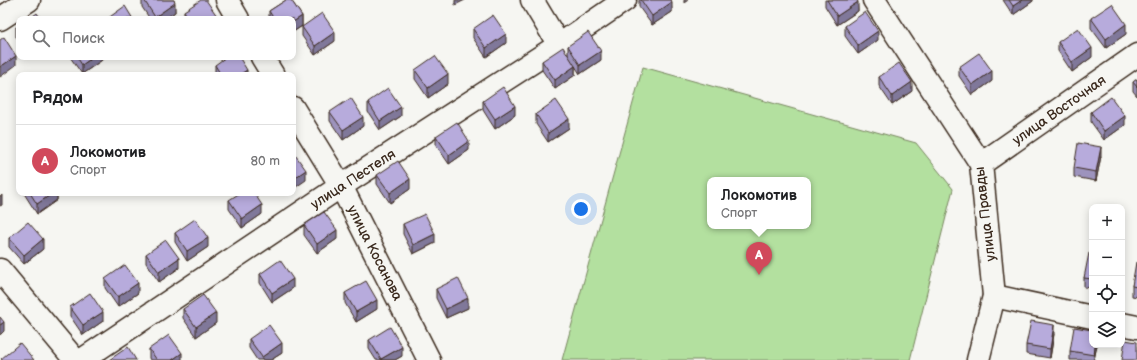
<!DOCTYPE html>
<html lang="ru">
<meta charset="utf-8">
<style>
:root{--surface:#fff;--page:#f2f2f2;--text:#202124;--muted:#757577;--line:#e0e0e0;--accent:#d1495b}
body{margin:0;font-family:"Balsamiq Sans",sans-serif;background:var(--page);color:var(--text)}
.controls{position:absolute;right:12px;bottom:12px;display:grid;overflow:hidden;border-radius:8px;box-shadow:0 2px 10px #0003}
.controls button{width:36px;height:36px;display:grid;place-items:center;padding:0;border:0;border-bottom:1px solid var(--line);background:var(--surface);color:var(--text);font:20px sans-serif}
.you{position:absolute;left:581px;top:209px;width:14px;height:14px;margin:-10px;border:3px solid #fff;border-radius:50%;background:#1a73e8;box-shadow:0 0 0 6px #1a73e833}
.badge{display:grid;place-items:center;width:26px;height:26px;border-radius:50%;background:var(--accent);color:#fff;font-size:13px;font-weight:700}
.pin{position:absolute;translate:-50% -33px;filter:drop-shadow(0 1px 2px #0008)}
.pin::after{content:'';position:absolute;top:21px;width:14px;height:12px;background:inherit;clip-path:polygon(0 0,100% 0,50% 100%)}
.popup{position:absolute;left:707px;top:177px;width:104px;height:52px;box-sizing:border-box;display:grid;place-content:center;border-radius:8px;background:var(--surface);filter:drop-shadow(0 1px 3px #0005);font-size:13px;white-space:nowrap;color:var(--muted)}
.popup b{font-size:15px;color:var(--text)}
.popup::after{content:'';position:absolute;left:50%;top:100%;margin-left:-8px;border:8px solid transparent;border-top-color:var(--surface)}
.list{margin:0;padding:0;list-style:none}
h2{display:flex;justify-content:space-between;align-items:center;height:52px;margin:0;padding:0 16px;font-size:17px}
h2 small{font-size:13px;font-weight:400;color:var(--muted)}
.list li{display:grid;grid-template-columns:26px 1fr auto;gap:12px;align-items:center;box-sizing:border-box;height:72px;padding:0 16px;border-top:1px solid var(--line)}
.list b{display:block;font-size:15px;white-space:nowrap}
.list p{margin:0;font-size:13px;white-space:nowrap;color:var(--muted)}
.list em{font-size:13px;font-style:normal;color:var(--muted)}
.icon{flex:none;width:22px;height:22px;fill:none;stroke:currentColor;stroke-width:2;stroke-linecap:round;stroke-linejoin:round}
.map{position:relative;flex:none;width:1137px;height:360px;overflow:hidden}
.search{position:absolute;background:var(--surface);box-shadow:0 2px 10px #0003;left:16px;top:16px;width:280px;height:44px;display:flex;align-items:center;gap:10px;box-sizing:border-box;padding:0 14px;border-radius:8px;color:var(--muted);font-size:15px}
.panel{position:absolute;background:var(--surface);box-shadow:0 2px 10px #0003;left:16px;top:72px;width:280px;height:124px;border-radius:8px}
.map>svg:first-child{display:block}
.green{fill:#b3e09f;stroke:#77855e;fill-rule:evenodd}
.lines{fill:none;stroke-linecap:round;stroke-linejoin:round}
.minor-casing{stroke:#3b2a1e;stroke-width:25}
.minor{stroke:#f6f6f2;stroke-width:22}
.wall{fill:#9d93bd;stroke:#3b2a1e}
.shaded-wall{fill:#80789a;stroke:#3b2a1e}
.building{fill:#b7abdc;stroke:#3b2a1e}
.labels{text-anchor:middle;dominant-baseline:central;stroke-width:3.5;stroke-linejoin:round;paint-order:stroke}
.street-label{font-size:14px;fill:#3b2a1e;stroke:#f6f6f2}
</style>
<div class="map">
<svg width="1137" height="360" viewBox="0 0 1137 360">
<rect width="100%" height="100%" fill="#f6f6f2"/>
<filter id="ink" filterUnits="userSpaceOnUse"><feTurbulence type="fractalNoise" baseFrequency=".025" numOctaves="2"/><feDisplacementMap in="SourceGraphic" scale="8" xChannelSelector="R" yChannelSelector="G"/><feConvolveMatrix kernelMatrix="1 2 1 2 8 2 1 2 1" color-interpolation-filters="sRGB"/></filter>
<g filter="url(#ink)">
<path class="green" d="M643,67l273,76 37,46 -43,171h-348zM710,180h98v46h-98z"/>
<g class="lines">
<defs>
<g id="minor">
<path d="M227,0l11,19"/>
<path d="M532,0l27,45"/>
<path d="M874,0l107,164 13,132 -16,64"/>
<path d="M0,19l29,-19"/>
<path d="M262,57l11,18"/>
<path d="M293,108l48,78 88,174"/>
<path d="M981,164l156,-109"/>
<path d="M0,270l75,90"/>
<path d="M994,296l98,21"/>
<path d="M1122,324l15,3"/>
<path d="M82,360l259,-174 218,-141 66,-45"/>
</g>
</defs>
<use href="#minor" class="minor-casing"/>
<use href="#minor" class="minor"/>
</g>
<g class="wall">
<path d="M142,0h32l1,12 -10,7h-15l-8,-12z"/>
<path d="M286,0h5l11,16v10l-9,6v-13h-24v-8z"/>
<path d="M639,0h32l1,12 -20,13 -13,-18z"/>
<path d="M825,0h32l1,11 -21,14 -12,-19z"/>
<path d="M1003,0h30v1l-20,14z"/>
<path d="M184,11l33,8h-33z"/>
<path d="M1091,18l35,16 -20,14 -15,-20z"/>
<path d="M19,26v14l-3,-3v-10z"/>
<path d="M845,26l33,14 -20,14 -13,-18z"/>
<path d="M302,27l33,14 -20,14 -13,-19z"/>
<path d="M473,29l33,14 -20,14 -13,-19z"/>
<path d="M1058,42l34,15 -20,15 -14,-21z"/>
<path d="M568,46l33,14 -21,14 -5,-8v9l-20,14 -13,-19v-9l26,-6z"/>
<path d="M70,57h32v3l-20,14z"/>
<path d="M215,65l32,10h-32z"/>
<path d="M959,67l33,14 -20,14 -13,-19z"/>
<path d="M415,70l33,14 -20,14 -13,-19z"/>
<path d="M879,77l33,14 -20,14 -13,-19z"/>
<path d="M1137,79v17l-4,-5v-9z"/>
<path d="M483,101l32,14 -20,14 -12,-19z"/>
<path d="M368,102l33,14 -21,14 -12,-18z"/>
<path d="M330,112l33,14 -20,14 -13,-19z"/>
<path d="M1091,112l34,13 -21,15 -13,-18z"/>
<path d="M536,114l33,14 -21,14 -12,-18z"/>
<path d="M436,136l33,14 -20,14 -13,-19z"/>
<path d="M1101,156l-5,25 -22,-4v-9z"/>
<path d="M377,175l33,14 -20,14 -13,-19z"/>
<path d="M25,193h32v7l-20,14 -12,-19z"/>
<path d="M229,200l33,14 -20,14 -13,-19z"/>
<path d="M403,224l32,19 -22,11 -10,-20z"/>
<path d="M304,225l33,14 -20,14 -13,-18z"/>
<path d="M175,233l33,14 -21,14 -12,-19z"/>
<path d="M9,238l34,11 -19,15 -15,-17z"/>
<path d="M146,254l33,14 -20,14 -13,-19z"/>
<path d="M1092,254v34l-8,-1v-9z"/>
<path d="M1137,262v35l-5,-1v-10z"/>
<path d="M260,274l33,14 -21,14 -12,-19z"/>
<path d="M105,279l33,14 -20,14 -13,-19z"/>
<path d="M436,289l32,19 -22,10 -10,-20z"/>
<path d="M345,293l32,16 -21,13 -11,-19z"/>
<path d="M70,307l33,14 -20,14 -13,-19z"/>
<path d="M183,309l33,14 -20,14 -13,-19z"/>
<path d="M1054,334l-4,24 -24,-4v-9z"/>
<path d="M249,339l33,14 -11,7h-14l-8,-12z"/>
<path d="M369,340l33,16 -7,4h-19l-7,-11z"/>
<path d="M1092,345h5l-3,15h-24v-9z"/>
<path d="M149,349l33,11h-32l-1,-2z"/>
</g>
<g class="shaded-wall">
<path d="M455,0h10l-10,5z"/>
<path d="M684,0h4l-4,3z"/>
<path d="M1022,0h11v1l-20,14v-9z"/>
<path d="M672,2v10l-20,13v-9z"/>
<path d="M858,2v9l-21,14v-9z"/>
<path d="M175,3v9l-10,7h-10v-2z"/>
<path d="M302,16v10l-9,6v-10z"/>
<path d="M1126,24v10l-20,14v-9z"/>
<path d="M878,31v9l-20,14v-9z"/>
<path d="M335,32v9l-20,14v-9z"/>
<path d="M506,34v9l-20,14v-9z"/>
<path d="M1092,48v9l-20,15v-10z"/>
<path d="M601,51v9l-21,14v-9z"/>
<path d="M16,56v9l-16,12v-10z"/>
<path d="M93,57h9v3l-20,14v-9z"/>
<path d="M575,66v9l-20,14v-9z"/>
<path d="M247,70v5h-8z"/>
<path d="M992,71v10l-20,14v-10z"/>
<path d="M448,74v10l-20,14v-10z"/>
<path d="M912,82v9l-20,14v-9z"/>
<path d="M515,106v9l-20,14v-10z"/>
<path d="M401,107v9l-21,14v-9z"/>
<path d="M1125,116v9l-21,15v-9z"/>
<path d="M363,117v9l-20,14v-10z"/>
<path d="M569,119v9l-21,14v-9z"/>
<path d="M469,141v9l-20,14v-9z"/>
<path d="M1101,147v9l-5,25v-9z"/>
<path d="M306,170v10l-13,9v-10z"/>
<path d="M410,179v10l-20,14v-10z"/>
<path d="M53,193h4v7l-20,14v-10z"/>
<path d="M2,195v10l-2,1v-9z"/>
<path d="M262,205v9l-20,14v-9z"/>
<path d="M337,230v9l-20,14v-9z"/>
<path d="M435,234v9l-22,11v-9z"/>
<path d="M208,238v9l-21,14v-10z"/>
<path d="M43,239v10l-19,15v-9z"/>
<path d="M179,258v10l-20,14v-10z"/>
<path d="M293,279v9l-21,14v-9z"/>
<path d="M138,283v10l-20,14v-10z"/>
<path d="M468,298v10l-22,10v-9z"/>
<path d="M377,300v9l-21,13v-10z"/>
<path d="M103,312v9l-20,14v-10z"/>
<path d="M216,313v10l-20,14v-10z"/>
<path d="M4,322v9l-4,4v-10z"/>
<path d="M1054,325v9l-4,24v-9z"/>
<path d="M282,343v10l-11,7h-9v-3z"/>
<path d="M1095,345h2l-3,15v-5z"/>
<path d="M402,347v9l-7,4h-14v-1z"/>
<path d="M182,353v7h-10z"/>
</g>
<g class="building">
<path d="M144,0h30l1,3 -20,14z"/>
<path d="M201,0h5l11,16 -4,3h-24l-5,-8z"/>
<path d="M286,0h5l11,16 -9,6v-3h-19l-5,-8z"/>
<path d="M641,0h30l1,2 -20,14z"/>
<path d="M827,0h30l1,2 -21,14z"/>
<path d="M1009,0h13l-9,6z"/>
<path d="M1112,4l14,20 -20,15 -15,-21z"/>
<path d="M125,6l8,13h-26z"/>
<path d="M865,12l13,19 -20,14 -13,-19z"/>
<path d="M37,13l4,6h-12z"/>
<path d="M322,13l13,19 -20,14 -13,-19z"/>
<path d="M493,15l13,19 -20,14 -13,-19z"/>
<path d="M19,26v5l-3,-4z"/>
<path d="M1078,28l14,20 -20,14 -14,-20z"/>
<path d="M588,32l13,19 -21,14 -12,-19z"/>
<path d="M4,37l12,19 -16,11v-27z"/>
<path d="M563,47l12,19 -20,14 -13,-19z"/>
<path d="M979,53l13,18 -20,14 -13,-18z"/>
<path d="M435,56l13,18 -20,14 -13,-18z"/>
<path d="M77,57h16l-11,8z"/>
<path d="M226,57h13l8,13 -8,5h-18l-6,-10z"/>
<path d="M899,63l13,19 -20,14 -13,-19z"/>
<path d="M1137,79v8l-4,-5z"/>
<path d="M503,87l12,19 -20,13 -12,-18z"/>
<path d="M388,88l13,19 -21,14 -12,-19z"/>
<path d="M1111,97l14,19 -21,15 -13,-19z"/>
<path d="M351,98l12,19 -20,13 -13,-18z"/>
<path d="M556,100l13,19 -21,14 -12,-19z"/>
<path d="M457,122l12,19 -20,14 -13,-19z"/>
<path d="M1078,143l23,4 -5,25 -22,-4z"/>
<path d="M293,152l13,18 -13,9z"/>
<path d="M398,161l12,18 -20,14 -13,-18z"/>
<path d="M30,193h23l-16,11z"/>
<path d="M240,193h14l8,12 -20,14 -13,-19z"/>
<path d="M324,212l13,18 -20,14 -13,-19z"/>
<path d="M425,214l10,20 -22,11 -10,-21z"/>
<path d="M195,219l13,19 -21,13 -12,-18z"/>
<path d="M28,222l15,17 -19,16 -15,-17z"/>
<path d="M166,240l13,18 -20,14 -13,-18z"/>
<path d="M1089,253l3,1v25l-8,-1z"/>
<path d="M280,260l13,19 -21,14 -12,-19z"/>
<path d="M1136,262h1v25l-5,-1z"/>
<path d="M125,265l13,18 -20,14 -13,-18z"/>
<path d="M458,278l10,20 -22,11 -10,-20z"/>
<path d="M366,281l11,19 -21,12 -11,-19z"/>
<path d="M90,293l13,19 -20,13 -13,-18z"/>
<path d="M203,295l13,18 -20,14 -13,-18z"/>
<path d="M0,317l4,5 -4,3z"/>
<path d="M1031,321l23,4 -4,24 -24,-4z"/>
<path d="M269,325l13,18 -20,14 -13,-18z"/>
<path d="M390,327l12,20 -21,12 -12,-19z"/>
<path d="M1074,327l18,3v15h3l-1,10 -24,-4z"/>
<path d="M169,335l13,18 -10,7h-15l-8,-11z"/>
<path d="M1125,340l12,2v18h-15z"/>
<path d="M20,343l14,17h-32l-1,-1z"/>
<path d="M128,347l8,13h-27z"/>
</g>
</g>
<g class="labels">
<g class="street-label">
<text transform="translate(1059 110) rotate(-35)">улица Восточная</text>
<text transform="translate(353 179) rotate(-33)">улица Пестеля</text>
<text transform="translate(985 214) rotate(-97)">улица Правды</text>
<text transform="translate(375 253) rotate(63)">улица Косанова</text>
</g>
</g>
</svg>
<div class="controls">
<button>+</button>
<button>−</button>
<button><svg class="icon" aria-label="locate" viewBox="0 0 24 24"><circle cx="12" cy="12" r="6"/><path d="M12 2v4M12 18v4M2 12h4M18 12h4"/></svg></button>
<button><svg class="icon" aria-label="layers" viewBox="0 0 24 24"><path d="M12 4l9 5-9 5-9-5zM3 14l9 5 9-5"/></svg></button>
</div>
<div class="you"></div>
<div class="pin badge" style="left:759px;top:275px">A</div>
<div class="popup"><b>Локомотив</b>Спорт</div>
<div class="search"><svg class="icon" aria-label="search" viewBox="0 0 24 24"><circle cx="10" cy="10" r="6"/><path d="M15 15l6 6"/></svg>Поиск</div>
<section class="panel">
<h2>Рядом<small></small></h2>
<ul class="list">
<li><span class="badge">A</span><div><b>Локомотив</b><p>Спорт</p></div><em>80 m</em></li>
</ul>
</section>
</div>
